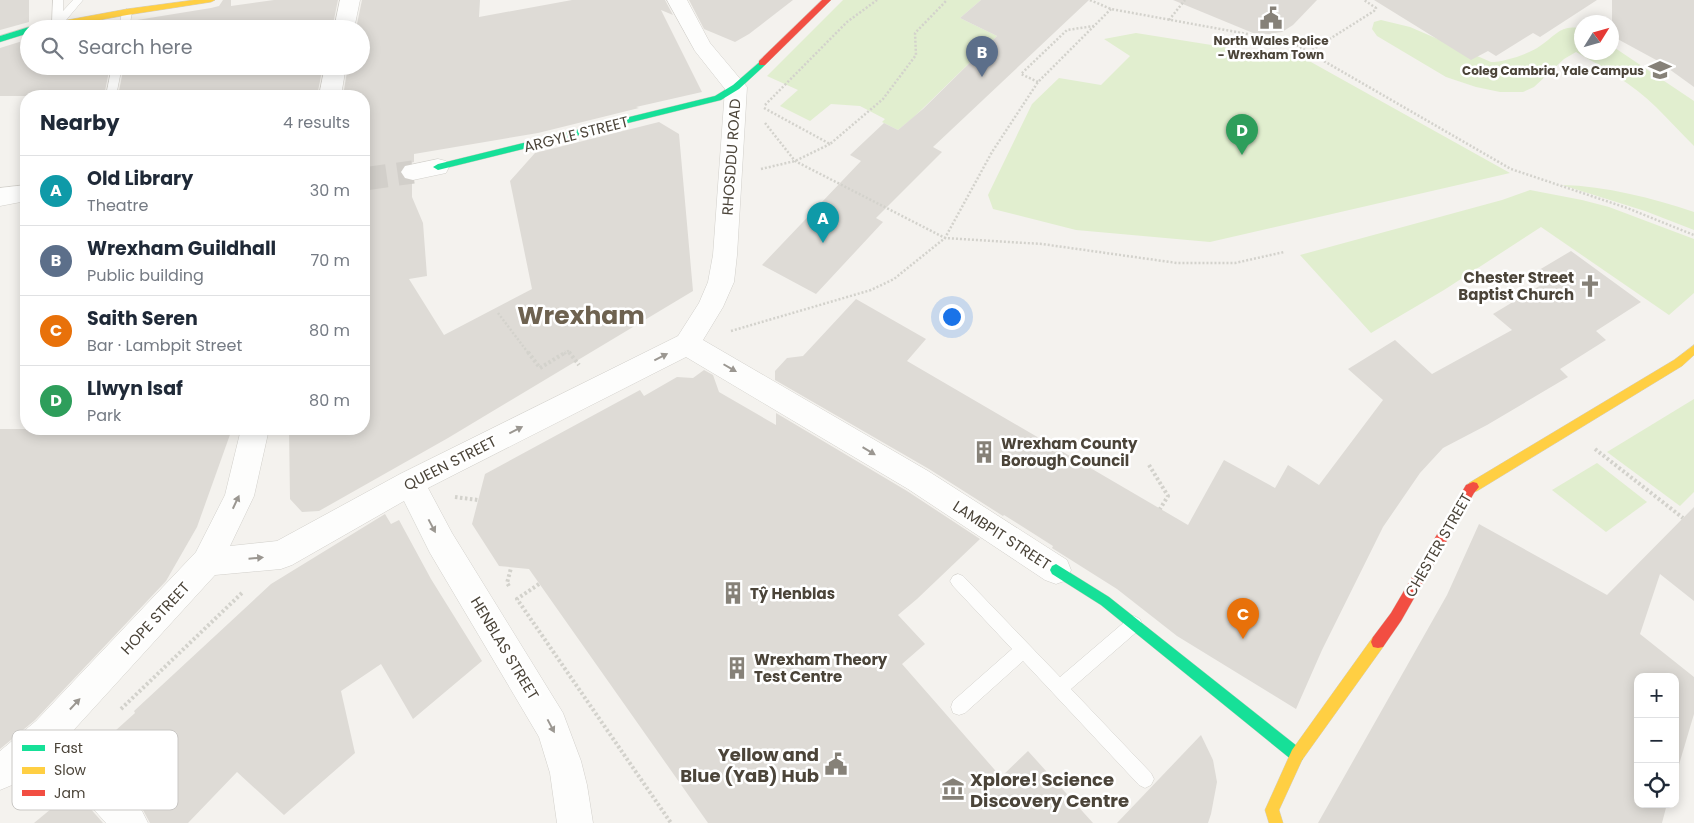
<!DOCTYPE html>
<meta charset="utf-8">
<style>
:root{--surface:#fff;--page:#f6f6f7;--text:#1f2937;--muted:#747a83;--line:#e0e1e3;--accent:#868178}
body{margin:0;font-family:Poppins,sans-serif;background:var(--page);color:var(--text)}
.controls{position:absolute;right:15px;bottom:15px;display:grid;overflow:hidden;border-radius:10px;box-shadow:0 2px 12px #0003}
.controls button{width:45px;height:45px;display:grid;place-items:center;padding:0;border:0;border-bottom:1px solid var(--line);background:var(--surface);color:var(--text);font:25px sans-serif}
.compass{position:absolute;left:1574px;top:15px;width:45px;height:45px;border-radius:50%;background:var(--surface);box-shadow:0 2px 12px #0003;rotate:53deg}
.you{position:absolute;left:951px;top:316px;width:18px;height:18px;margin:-12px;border:4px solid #fff;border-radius:50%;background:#1a73e8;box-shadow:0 0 0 8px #1a73e833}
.badge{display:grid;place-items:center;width:32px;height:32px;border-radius:50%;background:var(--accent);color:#fff;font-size:16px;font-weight:700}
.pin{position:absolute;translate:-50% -41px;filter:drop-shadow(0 1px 2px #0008)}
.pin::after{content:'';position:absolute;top:26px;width:18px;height:15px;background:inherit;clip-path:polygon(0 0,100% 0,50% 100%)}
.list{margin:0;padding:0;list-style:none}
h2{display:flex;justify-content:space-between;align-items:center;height:65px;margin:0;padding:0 20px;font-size:21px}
h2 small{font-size:16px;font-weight:400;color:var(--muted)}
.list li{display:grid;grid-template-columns:32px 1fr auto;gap:15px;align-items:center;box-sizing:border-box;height:70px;padding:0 20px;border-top:1px solid var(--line)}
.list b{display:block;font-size:19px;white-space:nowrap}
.list p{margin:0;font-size:16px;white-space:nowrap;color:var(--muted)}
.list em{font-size:16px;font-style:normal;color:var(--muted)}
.icon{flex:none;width:28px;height:28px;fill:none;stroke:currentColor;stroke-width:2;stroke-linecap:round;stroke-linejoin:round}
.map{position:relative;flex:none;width:1694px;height:823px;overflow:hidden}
.search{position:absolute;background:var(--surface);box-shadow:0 2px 12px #0003;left:20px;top:20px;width:350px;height:55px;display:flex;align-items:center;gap:12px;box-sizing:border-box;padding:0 18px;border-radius:28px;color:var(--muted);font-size:19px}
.panel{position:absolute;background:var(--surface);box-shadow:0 2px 12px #0003;left:20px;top:90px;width:350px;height:345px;border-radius:20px}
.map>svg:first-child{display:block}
.green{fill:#e1eecf}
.building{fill:#dedbd6}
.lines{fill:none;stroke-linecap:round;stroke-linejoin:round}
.street-tunnel{stroke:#d2cfca;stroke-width:23;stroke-dasharray:23 11;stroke-linecap:butt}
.lane-casing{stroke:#d2d0cb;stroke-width:1}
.street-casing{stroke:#d2d0cb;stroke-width:1}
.fast-casing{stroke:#d3cfc5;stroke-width:1}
.slow-casing{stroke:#d3cfc5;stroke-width:1}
.jam-casing{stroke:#d3cfc5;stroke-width:1}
.path-far1{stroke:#d3d2cc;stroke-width:2.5;stroke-dasharray:2 2;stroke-linecap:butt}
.path{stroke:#d3d2cc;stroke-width:4;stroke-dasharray:2.5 2.5;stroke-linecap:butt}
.lane{fill:#fdfdfc;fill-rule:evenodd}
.street{fill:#fdfdfc;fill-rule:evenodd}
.fast{fill:#16e098;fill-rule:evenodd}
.slow{fill:#ffcf43;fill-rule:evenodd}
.jam{fill:#f24e42;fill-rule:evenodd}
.oneway{fill:#9b9791}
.labels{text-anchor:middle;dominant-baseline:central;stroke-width:5;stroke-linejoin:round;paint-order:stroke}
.far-poi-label{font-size:12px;font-weight:bold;fill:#4b4439;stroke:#fff}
.street-label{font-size:15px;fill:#4b4439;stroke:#fff}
.poi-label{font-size:15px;font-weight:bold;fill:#4b4439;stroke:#fff;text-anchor:start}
.near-poi-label{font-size:18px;font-weight:bold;fill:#4b4439;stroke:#fff;text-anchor:end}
.town-label{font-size:25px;font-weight:bold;fill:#6e6250;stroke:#fff}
.key{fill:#fff;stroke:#c9c7c4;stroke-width:1}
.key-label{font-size:14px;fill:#4b4439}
</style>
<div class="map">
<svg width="1694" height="823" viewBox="0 0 1694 823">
<rect width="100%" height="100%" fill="#f4f2ee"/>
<g class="green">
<path d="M843,0h138l-21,18 37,18 -83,81 -16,13 -16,-8 3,-3 -25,-13 -29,-2 -21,17 -30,-15 18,-16 -31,-14z"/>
<path d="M1381,20l29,7 81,35c13,0 38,-8 49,-16 14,-9 22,-23 41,-17l1,23h30v-6l82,55v45c-13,-13 -25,-26 -38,-39 -23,-23 -52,-39 -80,-55l-12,7 -30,28 -11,5h-23l-24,-5 -30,-10 -69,-41 -5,-7 2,-7z"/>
<path d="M1136,33l107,17 50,2 217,121 -300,69 -134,-12 -83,-21 -5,-14 44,-91 27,-26 42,7 29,-29 -26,-17z"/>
<path d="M1562,185c44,1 90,13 132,27v18l-49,-19z"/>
<path d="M1530,190l52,10 27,7 85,32v54l-25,22 -128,-88 -97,63 -73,43 -71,-78 202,-55z"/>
<path d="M1694,399v93l-14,14 -73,-54z"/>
<path d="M1597,463l50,39 -41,30 -54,-42z"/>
</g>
<g class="building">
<path d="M0,0h29v22l-29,8z"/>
<path d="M223,0h8v6l43,-6h64l-6,29h-197l2,-9 74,-12 8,-2z"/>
<path d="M362,0h118l-1,17 93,-17h93l8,15 -12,-5 41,82 -66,15 3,1 -101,25 -124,21v8l-11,3 -4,8 6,7 7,2v15l11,26 4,53 -18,3 35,56 88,-46 -22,-108 25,-28 124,-31 20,12 14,157 -245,147 -129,73 -17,1 -12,-13 -1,-70h75v-333h-21l5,-30h13v-37h-5z"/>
<path d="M689,0h104l-44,34 -14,8 -31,-13z"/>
<path d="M981,0h108l-156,147 9,5 -66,66 7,4 -67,72 -54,-29 99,-104 -11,-6 34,-32 14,7 25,-21 74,-73 -37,-18z"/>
<path d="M1173,0h144l-24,25 -11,7 -13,2 -16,-1z"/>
<path d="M1374,0h223l-57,37 -7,-4 -37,23 -8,-5 -17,9z"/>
<path d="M1612,0h82v87l-36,-26 -46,-25z"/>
<path d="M29,39v27h81l-6,30h-104v-48z"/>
<path d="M124,66h199l-6,30h-199z"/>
<path d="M1571,251l70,51 -45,29 10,9 -46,29 8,8 -81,48 -44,23 -23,25 -37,54 -61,123 -26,59 -119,-73 -60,-47 -65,-41 1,-2 -49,-31 -1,1 -74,-47 -154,-89v-9l12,-13 16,-2 53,-57 70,40 -19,22 281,164 36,-65 51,28 13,-23 31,20 64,-85 -35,-31 47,-29 37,34 80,-44 -19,-16 58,-35 -12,-9z"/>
<path d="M704,370l9,5 6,17 57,33v-12l131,78 73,48 -63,60 -19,16 27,29 -23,20 99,113 27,-26 65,72h-385l-179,-254 -30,-3 -27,-42 13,-50 155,-84 4,6 33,-19 16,1z"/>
<path d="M0,429h232l-35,98 -31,54 -131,139 -35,29z"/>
<path d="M1694,507v94l-34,-27 -20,60 54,43v37l-19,64v-101h-37v127h29l-5,19h-344l129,-228 32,-71 128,71z"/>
<path d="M385,514l6,10 8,-4 32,59 51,82 -69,58 -32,-55 -40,27 14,62 -71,62 -47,-43 -49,51h-38l-7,-13 -48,-54 22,-21 -2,-4 20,-18 -1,-2 137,-127z"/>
<path d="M1201,735l12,25 4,22 -6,32 -3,9h-91z"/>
<path d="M74,790l29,33h-69z"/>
</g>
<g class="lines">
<path class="street-tunnel" d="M364,179l49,-7"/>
<defs>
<g id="lane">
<path d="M53,0h10v11l10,-11h10l-22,26 -4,1 -5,-3z"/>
<path d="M127,9l5,3 -3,17h-10l3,-17z"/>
<path d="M112,66h10l-6,30h-10z"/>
<path d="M958,574l5,2 97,101 68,-58 6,-3 6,3 2,5 -2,5 -69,60 80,84 3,6 -3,6 -6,3 -6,-3 -116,-124 -58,52 -6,2 -6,-2 -2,-6 2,-6 59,-52 -59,-63 -3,-5 3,-5z"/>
</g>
<g id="street">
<path d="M340,0h20l-6,29h-20z"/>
<path d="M667,0h20l23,43 37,44 -10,168 -3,27 -11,25 -20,33 225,131 139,89 4,10 -4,10 -11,4 -11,-4 -137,-91 -222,-132 -258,131 24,45 111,180 18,48 6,24 6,38h-36l-7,-50 -11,-36 -109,-184 -26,-52 -112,64 -11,4 -66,6 -144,158 71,78 6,12h-42l-60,-67 -34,29 -12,5v-39l36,-30 160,-169 29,-57 16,-66h28l-15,67 -24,50 47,-5 123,-67 278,-138 21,-33 9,-21 5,-27 12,-166 -30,-38z"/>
<path d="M325,66h21l-5,30h-22z"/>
<path d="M438,159l8,2 3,6 -3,6 -33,7 -8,-2 -4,-6 4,-6z"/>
<path d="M26,185v16l-26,5v-18z"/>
</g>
<g id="fast">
<path d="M29,27l3,2h-3v4l-29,9v-6z"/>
<path d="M762,60l3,1v4l-26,24 -18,11 -283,70 -5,-3 5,-3 277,-68 18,-11z"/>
<path d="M1056,564l53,33 193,153 2,5 -2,5 -5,2 -5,-2 -191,-155 -49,-31 -2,-4 2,-4z"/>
</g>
<g id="slow">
<path d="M194,0h21l-4,2 -84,13 -77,14h-19l4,-3 92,-17z"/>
<path d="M1694,345v10l-12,11 -205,125 -4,1 -4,-1 -2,-4 2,-4 205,-123z"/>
<path d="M1378,636l5,1 2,5 -2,5 -81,113 -23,50 4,13h-14l-4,-13 27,-60 81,-113z"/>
</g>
<g id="jam">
<path d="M822,0h9l-66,65h-6v-4z"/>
<path d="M1473,482l4,1 2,4 -5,6 -73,128 -18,26 -5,1 -5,-1 -2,-5 2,-5 18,-24 75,-128z"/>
</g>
</defs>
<use href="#lane" class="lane-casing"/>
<use href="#street" class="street-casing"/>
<use href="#fast" class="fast-casing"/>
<use href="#slow" class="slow-casing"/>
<use href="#jam" class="jam-casing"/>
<g class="path-far1">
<path d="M1090,0l21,9 180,33 220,127 116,39 67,27"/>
<path d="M1169,20l16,-20"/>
<path d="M1309,52l65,-41 2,-3 -12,-8"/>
<path d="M1038,82l-17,-8 46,-44 27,-4"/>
<path d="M765,105l82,-83 30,-22"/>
<path d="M764,108l66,36 53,-45 33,-44 -1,-22 32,-33"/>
<path d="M765,123l30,38 150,77 97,6 135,19h58l49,-11"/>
<path d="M761,169l34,-8 35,-17"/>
<path d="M498,313l31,41"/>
<path d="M731,331l140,-41 23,-11 51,-41 47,-86 46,-70 73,-73"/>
<path d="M564,354l4,-3 2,3"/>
</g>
<g class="path">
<path d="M528,352l12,16 26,-16"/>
<path d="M569,352l10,13"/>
<path d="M1595,449l88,69"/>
<path d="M1149,465l19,31 -8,13"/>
<path d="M455,497l23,3"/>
<path d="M539,584l-22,15 154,224"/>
<path d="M509,586l-2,-3 4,-15"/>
<path d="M121,709l122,-117"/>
</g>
<use href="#lane" class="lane"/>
<use href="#street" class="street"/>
<use href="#fast" class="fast"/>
<use href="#slow" class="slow"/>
<use href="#jam" class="jam"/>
</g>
<defs><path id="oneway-solid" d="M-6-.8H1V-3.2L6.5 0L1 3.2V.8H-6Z" transform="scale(1.25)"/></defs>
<g class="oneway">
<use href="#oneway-solid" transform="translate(661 357) rotate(-27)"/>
<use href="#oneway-solid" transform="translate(730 368) rotate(30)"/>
<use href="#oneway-solid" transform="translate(516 430) rotate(-27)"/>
<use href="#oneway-solid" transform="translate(869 451) rotate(31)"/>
<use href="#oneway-solid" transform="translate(236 502) rotate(-65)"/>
<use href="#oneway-solid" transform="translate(432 526) rotate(62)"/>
<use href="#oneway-solid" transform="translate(256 558) rotate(-5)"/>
<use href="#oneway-solid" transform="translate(75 704) rotate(-47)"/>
<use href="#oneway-solid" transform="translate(551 726) rotate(62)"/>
</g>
<defs>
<symbol id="civic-bare" viewBox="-9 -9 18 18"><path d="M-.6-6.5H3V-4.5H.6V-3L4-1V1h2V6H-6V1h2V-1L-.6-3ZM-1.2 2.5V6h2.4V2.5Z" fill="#868178" stroke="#fff" stroke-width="2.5" paint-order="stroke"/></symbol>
<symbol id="university-bare" viewBox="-9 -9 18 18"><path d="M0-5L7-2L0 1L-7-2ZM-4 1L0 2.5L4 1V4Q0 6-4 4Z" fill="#868178" stroke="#fff" stroke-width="2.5" paint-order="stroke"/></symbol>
<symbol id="church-bare" viewBox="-9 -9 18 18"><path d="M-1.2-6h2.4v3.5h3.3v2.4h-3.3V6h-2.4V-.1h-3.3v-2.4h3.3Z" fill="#868178" stroke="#fff" stroke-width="2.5" paint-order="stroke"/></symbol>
<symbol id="building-bare" viewBox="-9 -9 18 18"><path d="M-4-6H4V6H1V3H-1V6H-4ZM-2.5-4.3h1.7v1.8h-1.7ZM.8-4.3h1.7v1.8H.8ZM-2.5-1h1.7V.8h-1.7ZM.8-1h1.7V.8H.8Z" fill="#868178" stroke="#fff" stroke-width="2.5" paint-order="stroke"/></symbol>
<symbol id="museum-bare" viewBox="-9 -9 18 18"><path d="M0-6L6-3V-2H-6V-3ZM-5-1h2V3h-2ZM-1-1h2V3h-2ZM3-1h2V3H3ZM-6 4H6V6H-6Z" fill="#868178" stroke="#fff" stroke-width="2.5" paint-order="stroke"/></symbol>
</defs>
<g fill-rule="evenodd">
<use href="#civic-bare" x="1255" y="2" width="32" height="32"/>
<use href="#university-bare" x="1644" y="54" width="32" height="32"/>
<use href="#church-bare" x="1574" y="270" width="32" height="32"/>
<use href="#building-bare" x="968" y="436" width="32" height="32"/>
<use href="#building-bare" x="717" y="577" width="32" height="32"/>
<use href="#building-bare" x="721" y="652" width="32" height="32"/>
<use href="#civic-bare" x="820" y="748" width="32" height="32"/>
<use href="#museum-bare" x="937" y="773" width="32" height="32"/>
</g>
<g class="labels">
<g class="far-poi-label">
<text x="1271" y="40">North Wales Police<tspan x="1271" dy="14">- Wrexham Town</tspan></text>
<text x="1644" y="70" text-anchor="end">Coleg Cambria, Yale Campus</text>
</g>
<g class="street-label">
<text transform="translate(576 134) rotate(-14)">ARGYLE STREET</text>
<text transform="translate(731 157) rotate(-86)">RHOSDDU ROAD</text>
<text transform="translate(450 463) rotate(-27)">QUEEN STREET</text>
<text transform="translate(1002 535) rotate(33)">LAMBPIT STREET</text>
<text transform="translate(1438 545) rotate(-60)">CHESTER STREET</text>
<text transform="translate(155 618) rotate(-47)">HOPE STREET</text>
<text transform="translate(505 648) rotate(59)">HENBLAS STREET</text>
</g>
<g class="poi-label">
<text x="1574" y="277" text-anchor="end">Chester Street<tspan x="1574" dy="17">Baptist Church</tspan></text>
<text x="1001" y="443">Wrexham County<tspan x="1001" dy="17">Borough Council</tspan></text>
<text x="750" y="593">Tŷ Henblas</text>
<text x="754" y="659">Wrexham Theory<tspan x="754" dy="17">Test Centre</tspan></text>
</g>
<g class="near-poi-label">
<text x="819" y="754">Yellow and<tspan x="819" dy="21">Blue (YaB) Hub</tspan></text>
<text x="970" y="779" text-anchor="start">Xplore! Science<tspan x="970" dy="21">Discovery Centre</tspan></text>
</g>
<g class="town-label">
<text x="581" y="315">Wrexham</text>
</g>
</g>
<rect x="12" y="730" width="166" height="80" rx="8" class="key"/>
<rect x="22" y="745" width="23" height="6" fill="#16e098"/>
<rect x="22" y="767" width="23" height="7" fill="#ffcf43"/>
<rect x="22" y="790" width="23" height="6" fill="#f24e42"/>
<g class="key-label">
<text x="54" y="753">Fast</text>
<text x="54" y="775">Slow</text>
<text x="54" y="798">Jam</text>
</g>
</svg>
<div class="controls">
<button>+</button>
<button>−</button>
<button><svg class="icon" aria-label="locate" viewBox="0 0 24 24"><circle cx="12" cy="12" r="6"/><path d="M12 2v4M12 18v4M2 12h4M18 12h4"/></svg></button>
</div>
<svg class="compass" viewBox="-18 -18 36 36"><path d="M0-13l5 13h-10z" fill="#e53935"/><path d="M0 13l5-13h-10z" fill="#747a83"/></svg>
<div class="you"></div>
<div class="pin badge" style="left:823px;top:243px;background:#0f9aa8">A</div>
<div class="pin badge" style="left:982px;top:77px;background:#5c6f8a">B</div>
<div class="pin badge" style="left:1243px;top:639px;background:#e8710a">C</div>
<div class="pin badge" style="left:1242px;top:155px;background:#2e9e5b">D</div>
<div class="search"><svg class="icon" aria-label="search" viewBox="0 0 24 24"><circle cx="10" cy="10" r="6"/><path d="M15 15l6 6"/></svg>Search here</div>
<section class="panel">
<h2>Nearby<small>4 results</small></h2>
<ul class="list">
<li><span class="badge" style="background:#0f9aa8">A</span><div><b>Old Library</b><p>Theatre</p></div><em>30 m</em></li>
<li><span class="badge" style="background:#5c6f8a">B</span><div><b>Wrexham Guildhall</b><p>Public building</p></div><em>70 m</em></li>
<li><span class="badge" style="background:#e8710a">C</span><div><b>Saith Seren</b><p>Bar · Lambpit Street</p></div><em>80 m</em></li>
<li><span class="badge" style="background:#2e9e5b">D</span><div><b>Llwyn Isaf</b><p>Park</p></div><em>80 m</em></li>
</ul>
</section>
</div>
